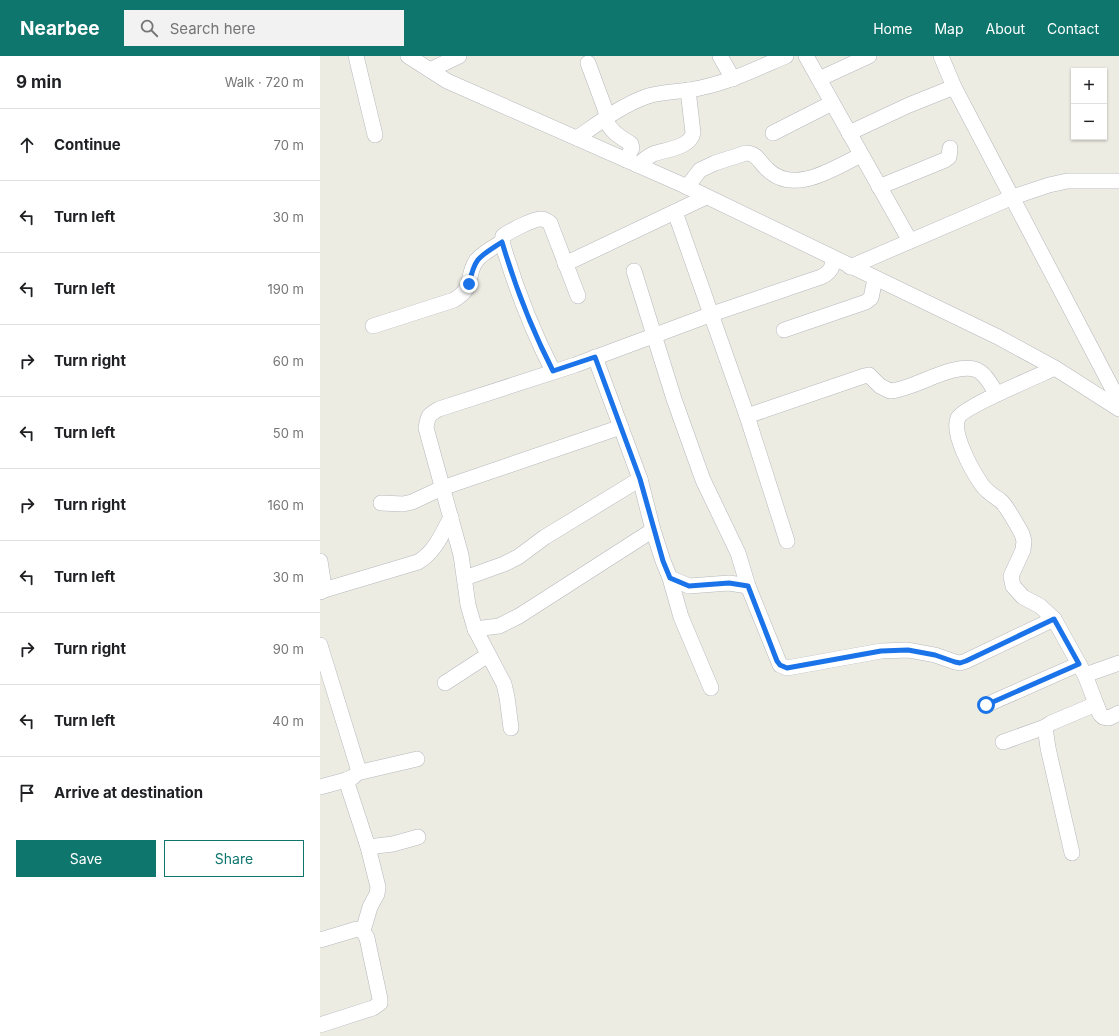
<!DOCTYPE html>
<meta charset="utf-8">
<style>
:root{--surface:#fff;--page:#f2f2f2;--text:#202124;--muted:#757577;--line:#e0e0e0;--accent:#0f766e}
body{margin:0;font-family:Inter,sans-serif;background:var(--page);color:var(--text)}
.controls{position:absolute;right:12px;top:12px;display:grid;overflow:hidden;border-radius:0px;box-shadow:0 1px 3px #0004}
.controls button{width:36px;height:36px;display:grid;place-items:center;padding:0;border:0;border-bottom:1px solid var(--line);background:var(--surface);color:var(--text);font:20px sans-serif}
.stop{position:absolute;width:12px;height:12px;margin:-9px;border:3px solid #1a73e8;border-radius:50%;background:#fff}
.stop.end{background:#1a73e8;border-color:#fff;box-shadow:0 1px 4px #0008}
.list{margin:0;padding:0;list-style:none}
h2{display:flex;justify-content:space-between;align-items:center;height:52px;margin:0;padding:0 16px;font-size:17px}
h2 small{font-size:13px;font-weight:400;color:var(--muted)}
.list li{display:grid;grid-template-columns:26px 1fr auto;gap:12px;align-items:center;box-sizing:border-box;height:72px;padding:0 16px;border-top:1px solid var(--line)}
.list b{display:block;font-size:15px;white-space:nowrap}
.list em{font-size:13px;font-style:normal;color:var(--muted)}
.actions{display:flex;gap:8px;padding:12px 16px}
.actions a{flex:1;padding:9px 0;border:1px solid var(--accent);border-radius:0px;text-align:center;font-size:14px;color:var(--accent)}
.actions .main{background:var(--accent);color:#fff}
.icon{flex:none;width:22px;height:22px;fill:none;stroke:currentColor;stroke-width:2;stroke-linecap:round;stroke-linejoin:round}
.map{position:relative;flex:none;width:799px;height:980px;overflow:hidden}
header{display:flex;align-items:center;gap:24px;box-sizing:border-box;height:56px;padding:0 20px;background:var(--accent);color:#fff}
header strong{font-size:19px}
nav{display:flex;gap:22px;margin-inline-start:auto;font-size:14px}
.search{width:280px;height:36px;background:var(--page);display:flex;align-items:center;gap:10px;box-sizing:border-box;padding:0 14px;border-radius:0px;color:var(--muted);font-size:15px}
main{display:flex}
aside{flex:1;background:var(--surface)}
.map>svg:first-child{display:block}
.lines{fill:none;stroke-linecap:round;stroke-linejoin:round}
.minor-casing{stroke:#b6b7bc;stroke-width:16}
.minor{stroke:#fff;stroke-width:15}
.route{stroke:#1a73e8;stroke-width:5}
</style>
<header>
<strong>Nearbee</strong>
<div class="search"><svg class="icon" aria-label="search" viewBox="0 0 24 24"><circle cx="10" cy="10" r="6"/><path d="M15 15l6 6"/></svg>Search here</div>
<nav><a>Home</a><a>Map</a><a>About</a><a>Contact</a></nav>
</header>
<main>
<aside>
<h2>9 min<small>Walk · 720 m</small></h2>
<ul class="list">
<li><svg class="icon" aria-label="ahead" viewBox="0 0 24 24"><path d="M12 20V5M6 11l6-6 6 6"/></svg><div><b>Continue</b></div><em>70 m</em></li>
<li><svg class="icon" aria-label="left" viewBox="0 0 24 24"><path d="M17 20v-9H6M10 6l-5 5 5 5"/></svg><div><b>Turn left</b></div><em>30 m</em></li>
<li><svg class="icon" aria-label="left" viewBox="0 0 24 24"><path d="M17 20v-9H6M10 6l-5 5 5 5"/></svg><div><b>Turn left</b></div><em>190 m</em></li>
<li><svg class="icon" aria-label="right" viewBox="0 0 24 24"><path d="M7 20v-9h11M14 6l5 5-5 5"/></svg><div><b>Turn right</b></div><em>60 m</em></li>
<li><svg class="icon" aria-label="left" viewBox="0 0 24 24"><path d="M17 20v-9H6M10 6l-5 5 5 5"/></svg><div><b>Turn left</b></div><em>50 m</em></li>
<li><svg class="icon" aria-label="right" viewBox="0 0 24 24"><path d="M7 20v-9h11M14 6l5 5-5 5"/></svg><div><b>Turn right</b></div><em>160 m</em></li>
<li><svg class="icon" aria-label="left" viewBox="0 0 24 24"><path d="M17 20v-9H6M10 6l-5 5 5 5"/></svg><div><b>Turn left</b></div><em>30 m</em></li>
<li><svg class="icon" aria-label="right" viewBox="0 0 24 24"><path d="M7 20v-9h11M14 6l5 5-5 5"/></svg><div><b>Turn right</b></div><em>90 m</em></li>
<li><svg class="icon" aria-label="left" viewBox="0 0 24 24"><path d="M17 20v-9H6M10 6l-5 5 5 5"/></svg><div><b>Turn left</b></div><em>40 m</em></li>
<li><svg class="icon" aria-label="arrive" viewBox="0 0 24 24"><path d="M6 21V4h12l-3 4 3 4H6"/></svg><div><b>Arrive at destination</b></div></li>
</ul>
<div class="actions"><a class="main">Save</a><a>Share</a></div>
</aside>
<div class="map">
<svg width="799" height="980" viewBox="0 0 799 980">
<rect width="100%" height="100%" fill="#ecece3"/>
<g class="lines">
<defs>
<g id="minor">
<path d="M36,0l19,79"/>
<path d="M88,0l39,25 236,104 315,152 57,31 64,41"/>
<path d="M400,0l13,23"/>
<path d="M486,0l104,185"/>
<path d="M621,0l13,31 165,314"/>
<path d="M268,7l17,46 2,8"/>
<path d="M110,14l29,-14"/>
<path d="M499,23l50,-23"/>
<path d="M285,63c7,14 14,17 26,25l1,4 -6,12"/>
<path d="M453,77l59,-30"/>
<path d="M529,77l60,-28 45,-18"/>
<path d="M257,82c23,-16 45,-33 71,-42 17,-5 35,-4 52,-8 30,-6 58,-20 86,-32"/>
<path d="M317,109c5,-3 10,-8 16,-11 11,-4 37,-6 40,-21l-5,-43"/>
<path d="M367,131l13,-17 15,-7 31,-10c11,0 14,10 21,16 27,27 67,-1 94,-14"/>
<path d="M559,131l66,-27 4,-3 1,-9"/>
<path d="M355,156l72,204 40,125"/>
<path d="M245,208l141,-67"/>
<path d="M530,211l163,-70 36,-12 18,-4h52"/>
<path d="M314,215l40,128 20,56 9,25 35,73 10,33 32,79 7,3 94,-17 27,-1 27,5 20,7 5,1 6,-2 88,-42"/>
<path d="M53,270l81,-26c22,-14 11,-22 22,-39 6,-8 18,-14 26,-19"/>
<path d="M464,274l82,-28 5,-4 4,-19"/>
<path d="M275,301l45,122 13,51 10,31 7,17 11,39 30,71"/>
<path d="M735,312c-15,7 -92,39 -97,50 -7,16 15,54 24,67 5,7 12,11 19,16 7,7 16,24 21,33l2,7 -1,9 -12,26 2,10 10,11 17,9 14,13 31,56 15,39 3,3 6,1 10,-5"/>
<path d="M233,315c-21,-41 -38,-85 -51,-129l1,-6c7,-5 30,-17 38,-17 4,0 6,2 9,4l28,73"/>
<path d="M427,360l117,-40 5,-1 11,11 10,5c23,-1 64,-30 87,-21 9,4 15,17 20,24"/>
<path d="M61,447l22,1 9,-2 30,-14 179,-61"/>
<path d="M0,505l4,26v3l-4,2"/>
<path d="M145,522l39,-14 14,-7 27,-20 95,-58"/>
<path d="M350,522l19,8 40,-3 19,3"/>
<path d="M4,534l94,-28c17,-10 24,-28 33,-45"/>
<path d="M155,573l24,-3 20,-10 134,-86"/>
<path d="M0,589l38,123 -1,5 -4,4 -7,3 -26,7"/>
<path d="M765,619l34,-12"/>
<path d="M125,627l43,-28"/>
<path d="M666,649l93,-41"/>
<path d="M191,672l-4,-31 -3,-13 -29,-55 -7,-24 -7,-50 -35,-127c2,-12 2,-13 13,-19l136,-44 137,-51 109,-37c9,-4 11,-9 13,-18"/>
<path d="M683,686l42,-15"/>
<path d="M37,717l60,-14"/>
<path d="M26,724l22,67 25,-3 25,-7"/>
<path d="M752,797l-24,-105 -3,-21 6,-4 45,-19"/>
<path d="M43,875l7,-24 7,-13 1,-7 -10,-40"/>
<path d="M0,884l37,-11 6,2 4,7 13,61v4l-7,5 -53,17"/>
</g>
</defs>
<use href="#minor" class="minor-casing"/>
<use href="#minor" class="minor"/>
</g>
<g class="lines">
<path class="route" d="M149,228c6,-27 10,-27 33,-42 13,44 30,88 51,129l42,-14 45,122 23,82 7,17 19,8 40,-3 19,3 29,75 3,4 7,3 94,-17 27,-1 27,5 20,7 5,1 6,-2 88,-42 25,45 -93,41"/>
</g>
</svg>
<div class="controls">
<button>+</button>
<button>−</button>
</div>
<div class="stop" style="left:666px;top:649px"></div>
<div class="stop end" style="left:149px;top:228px"></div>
</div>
</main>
